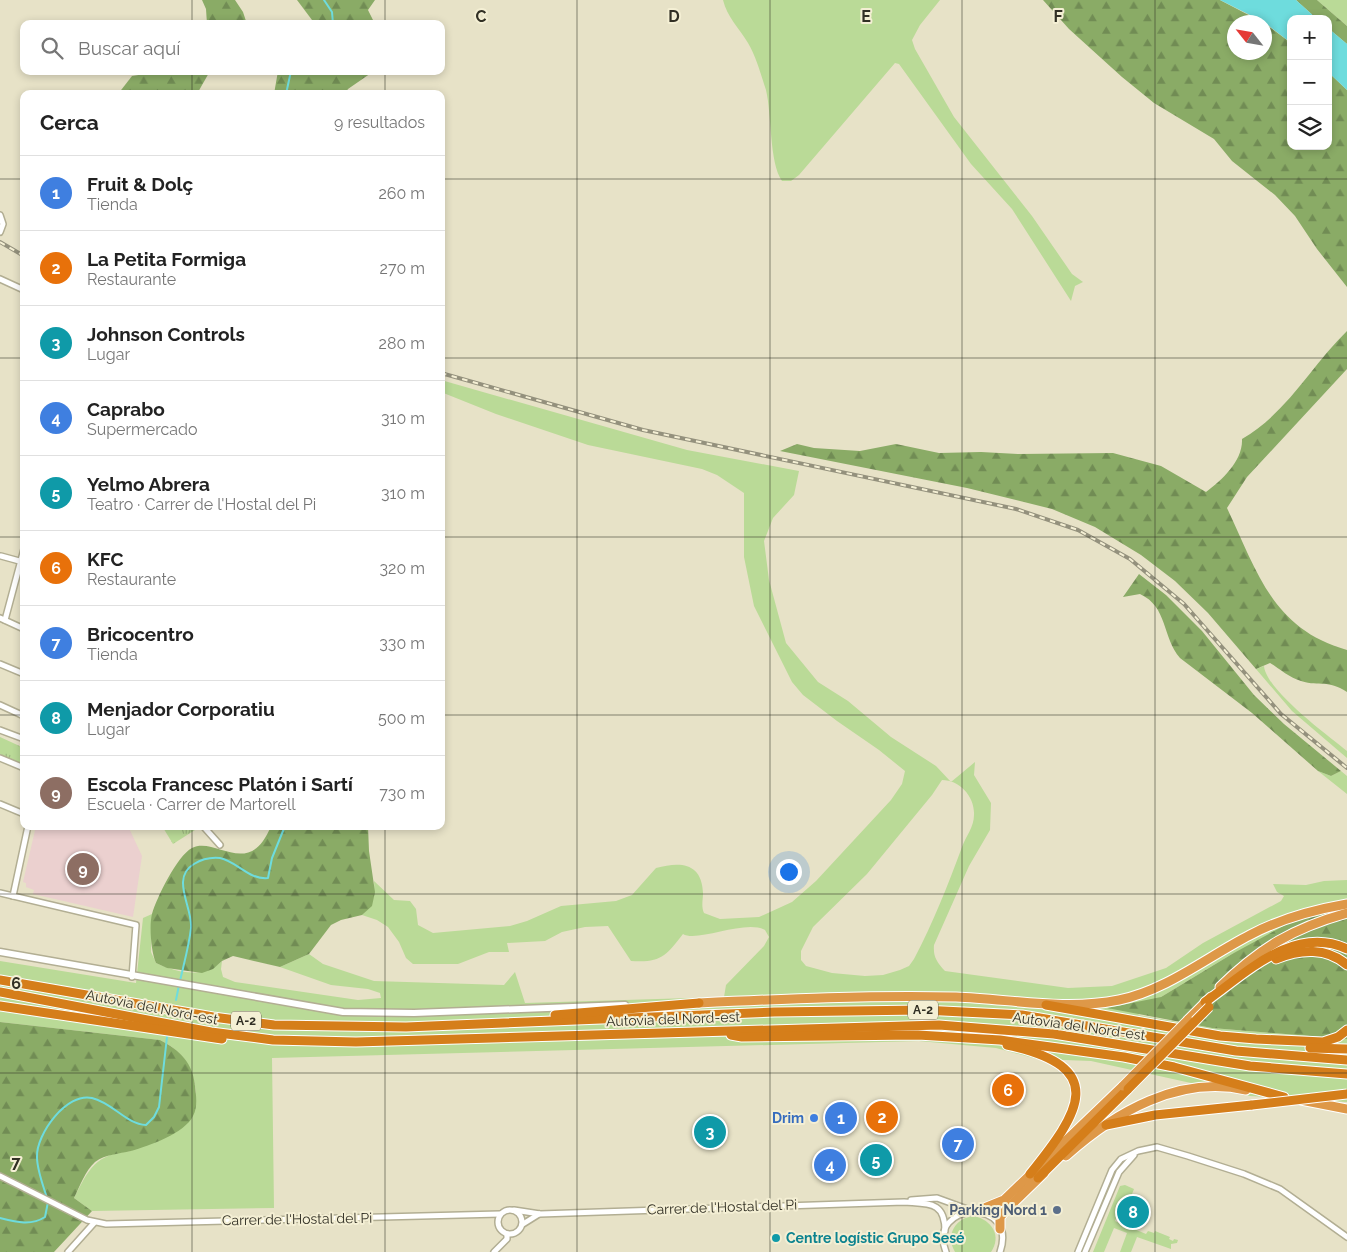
<!DOCTYPE html>
<html lang="es">
<meta charset="utf-8">
<style>
:root{--surface:#fff;--page:#f6f6f6;--text:#222;--muted:#767676;--line:#e0e0e0;--accent:#ea580c}
body{margin:0;font-family:Raleway,sans-serif;background:var(--page);color:var(--text)}
.controls{position:absolute;right:15px;top:15px;display:grid;overflow:hidden;border-radius:10px;box-shadow:0 2px 8px #0003}
.controls button{width:45px;height:45px;display:grid;place-items:center;padding:0;border:0;border-bottom:1px solid var(--line);background:var(--surface);color:var(--text);font:25px sans-serif}
.compass{position:absolute;left:1227px;top:15px;width:45px;height:45px;border-radius:50%;background:var(--surface);box-shadow:0 2px 8px #0003;rotate:301deg}
.you{position:absolute;left:788px;top:871px;width:18px;height:18px;margin:-12px;border:4px solid #fff;border-radius:50%;background:#1a73e8;box-shadow:0 0 0 8px #1a73e833}
.badge{display:grid;place-items:center;width:32px;height:32px;border-radius:50%;background:var(--accent);color:#fff;font-size:16px;font-weight:700}
.pin{position:absolute;translate:-50% -50%;border:2px solid #fff;box-shadow:0 1px 5px #0006}
.list{margin:0;padding:0;list-style:none}
h2{display:flex;justify-content:space-between;align-items:center;height:65px;margin:0;padding:0 20px;font-size:21px}
h2 small{font-size:16px;font-weight:400;color:var(--muted)}
.list li{display:grid;grid-template-columns:32px 1fr auto;gap:15px;align-items:center;box-sizing:border-box;height:75px;padding:0 20px;border-top:1px solid var(--line)}
.list b{display:block;font-size:19px;white-space:nowrap}
.list p{margin:0;font-size:16px;white-space:nowrap;color:var(--muted)}
.list em{font-size:16px;font-style:normal;color:var(--muted)}
.icon{flex:none;width:28px;height:28px;fill:none;stroke:currentColor;stroke-width:2;stroke-linecap:round;stroke-linejoin:round}
.map{position:relative;flex:none;width:1347px;height:1252px;overflow:hidden}
.search{position:absolute;background:var(--surface);box-shadow:0 2px 8px #0003;left:20px;top:20px;width:425px;height:55px;display:flex;align-items:center;gap:12px;box-sizing:border-box;padding:0 18px;border-radius:10px;color:var(--muted);font-size:19px}
.panel{position:absolute;background:var(--surface);box-shadow:0 2px 8px #0003;left:20px;top:90px;width:425px;height:740px;border-radius:10px}
.map>svg:first-child{display:block}
.education{fill:#ebd0cf}
.green{fill:#bada97;fill-rule:evenodd}
.forest{fill:url(#forest-firs)}
.park{fill:url(#park-tufts)}
.water{fill:#6edcdd}
.lines{fill:none;stroke-linecap:round;stroke-linejoin:round}
.stream{stroke:#6edcdd;stroke-width:2}
.minor-casing{stroke:#b2ae93;stroke-width:8}
.tertiary-casing{stroke:#b2ae93;stroke-width:9}
.trunk-casing{stroke:#fff;stroke-width:11}
.motorway-casing{stroke:#fff;stroke-width:11}
.minor{stroke:#fff;stroke-width:5}
.tertiary{stroke:#fff;stroke-width:6}
.trunk{stroke:#de9848;stroke-width:9}
.motorway{stroke:#d57e1a;stroke-width:9}
.rail-casing{stroke:#94917d;stroke-width:4}
.rail{stroke:#f4efd4;stroke-width:2;stroke-dasharray:5.5;stroke-linecap:butt}
.trunk-bridge-casing{stroke:#fff;stroke-width:11;stroke-linecap:butt}
.motorway-bridge-casing{stroke:#fff;stroke-width:11;stroke-linecap:butt}
.trunk-bridge{stroke:#de9848;stroke-width:9}
.motorway-bridge{stroke:#d57e1a;stroke-width:9}
.grid{fill:none;stroke:#312f24;stroke-width:1;stroke-opacity:0.55}
.shop-dot{fill:#3f7fe0;stroke:#f4efd4;stroke-width:2}
.service-dot{fill:#5c6f8a;stroke:#f4efd4;stroke-width:2}
.culture-dot{fill:#0f9aa8;stroke:#f4efd4;stroke-width:2}
.labels{text-anchor:middle;dominant-baseline:central;stroke-width:4;stroke-linejoin:round;paint-order:stroke}
.shield{fill:#f4efd4;stroke:#6c6959;stroke-width:1}
.shield-label{font-size:12px;font-weight:bold;fill:#312f24}
.street-label{font-size:14px;fill:#312f24;stroke:#f4efd4}
.shop-label{font-size:14px;font-weight:bold;fill:#366cbe;stroke:#f4efd4;text-anchor:end}
.service-label{font-size:14px;font-weight:bold;fill:#4e5e75;stroke:#f4efd4;text-anchor:end}
.culture-label{font-size:14px;font-weight:bold;fill:#0d838f;stroke:#f4efd4;text-anchor:start}
.grid-label{font-size:16px;text-anchor:middle;font-weight:bold;fill:#312f24;stroke:#f4efd4;stroke-width:4;stroke-linejoin:round;paint-order:stroke}
</style>
<div class="map">
<svg width="1347" height="1252" viewBox="0 0 1347 1252">
<defs>
<pattern id="forest-firs" width="22" height="20" patternUnits="userSpaceOnUse" patternTransform="scale(1.25)"><rect width="22" height="20" fill="#8aab66"/><path d="M5 1l3.5 6h-7zM16 11l3.5 6h-7z" fill="#718c54"/></pattern>
<pattern id="park-tufts" width="24" height="20" patternUnits="userSpaceOnUse" patternTransform="scale(1.25)"><rect width="24" height="20" fill="#bada97"/><path d="M3 7l-1-3M5 7V3M7 7l1-3M15 17l-1-3M17 17v-4M19 17l1-3" fill="none" stroke="#a0bb82"/></pattern>
</defs>
<rect width="100%" height="100%" fill="#e7e2c7"/>
<path class="education" d="M36,826h92l14,30 -9,61 -100,-23 1,-4 -8,-3v-4l-3,-1z"/>
<g class="green">
<path d="M723,0h217l-20,25 -8,15 3,9 39,68 78,99 40,58 11,8 -8,4 -4,15 -59,-92 -41,-45 -72,-100 -4,-1 -96,112 -8,6h-9c-13,-19 -10,-66 -16,-91 -5,-15 -10,-34 -18,-47 -9,-15 -21,-26 -25,-43z"/>
<path d="M1317,0h30v26z"/>
<path d="M441,380l246,70 112,21 -5,24 -21,23 -9,23 5,39 17,63 32,39 30,19 43,36 45,29 15,16 24,-20 -1,13 17,28 -1,27 -21,36 -35,79c-1,12 3,17 11,26l123,17 44,-2 54,-18 37,-25 78,-42 3,-5 -7,-4 -4,-8 33,1 18,-4 23,-1v22l-115,52 -71,43 -23,18 74,13 135,11v63l-97,-6 -159,-35 -54,-2 -41,-11 -77,-7 -647,17 2,150 -182,3 -18,-13c15,-29 21,-44 57,-47l65,-58c-2,-25 -13,-42 -36,-53l-160,-18v-61l136,22 7,-65 9,-4 -1,38 5,11c22,10 47,16 66,-2l-1,8 2,8 12,5 123,18 23,-2 -1,-5 -12,-4 -37,-4 -51,-18 29,-13 14,10 51,17 130,4 11,-13 10,31 199,-6 2,-12 38,-39 5,-9 -4,-7c-20,-11 -68,13 -82,4 -17,22 -22,29 -52,27l-23,-35 -23,1 -23,5 -17,9 -38,2 2,9h-20l-31,12h-45l-7,-6 -7,-16 -11,-15 -11,-7 -15,-5c11,-11 13,-19 12,-34l20,19 16,1 6,8 2,16 15,8 77,-7 17,-5 34,-15 55,-5 16,-6 24,-27c25,-7 46,-5 47,25 0,7 -2,13 1,20l16,6 39,-2 33,-15 24,-21 75,-81 11,-16 3,-13 -26,-21 -42,-29 -34,-26 -11,-13 -38,-76 -10,-49v-64l-27,-18 -15,-6 -114,-24 -92,-31 -55,-22zM942,780c18,0 33,17 32,35 0,12 -8,21 -12,32 -14,38 -29,76 -48,112l-5,7 -9,4 -17,5 -18,1 -33,-3 -26,-7 -5,-6v-9l12,-24 54,-53 65,-79z"/>
<path d="M1264,666c2,24 63,69 83,85v7l-55,-47 -36,-42z"/>
<path d="M1318,771l13,5 10,-5 6,5v18z"/>
<path d="M1125,1185l9,4 -4,10 -5,-2 -10,24 31,13 2,-3 6,2 1,-2 15,6 -1,2 4,2 1,-2 4,1 -1,3 -6,1v5l-34,-12 -6,15h-11l7,-19 -13,-5 -10,24h-11l27,-66z"/>
<path d="M974,1216c18,4 28,20 17,36h-36c-10,-17 0,-34 19,-36z"/>
</g>
<g class="forest">
<path d="M202,0h33l8,12 4,12h-40l-1,-15z"/>
<path d="M297,0h78l-7,10 7,14h-60z"/>
<path d="M1043,0h177l42,22h-28v30h30l1,-28 2,1 24,18v103h37v-74l19,18v197l-30,-38 -22,-33 -20,-21 -43,-34 -18,-22 -60,-36 -32,-26 -53,-48z"/>
<path d="M1296,0h21l30,26v18l-19,-16v-9h-11z"/>
<path d="M164,71h46l-13,23h-79l14,-18z"/>
<path d="M278,71h96l-26,18 -3,5h-71z"/>
<path d="M1347,331v38l-100,108 -20,31c30,63 45,121 120,142v42c-20,-13 -26,-5 -46,-11 -11,-3 -21,-12 -31,-18l-14,6 -48,-56 -33,-32 -34,-26 -46,-28 -43,-18 -85,-21 -187,-37 17,-7 17,4 46,3 36,-7 43,9 42,-1 37,2 95,-1 48,13 45,26c16,-12 37,-31 36,-53 45,-26 69,-73 105,-108z"/>
<path d="M1139,574l27,21 36,36 52,64 30,29 57,47 -10,5 -13,-5 -66,-58 -72,-55c-18,-21 -12,-51 -40,-64l-17,3z"/>
<path d="M271,826h97l1,25 6,41 -3,14 -10,9 -21,5 -10,5 -22,29 -29,13 -47,-11 -11,5 -9,8 -11,4 -35,-5 -11,-5c-5,-11 -7,-38 -4,-49 5,-17 25,-58 40,-66 24,-12 57,32 79,-22z"/>
<path d="M1347,902v137l-135,-11 -105,-20 54,-11 71,-43 55,-30z"/>
<path d="M0,1022l160,18c20,10 33,23 35,46 1,9 3,21 -2,30 -8,17 -44,30 -62,35 -12,3 -25,3 -36,11 -10,9 -15,24 -21,36l18,13 -38,41h-54z"/>
</g>
<g class="park">
<path d="M0,737l24,11v17l-24,-10z"/>
<path d="M162,826h31l2,4 -22,14z"/>
</g>
<g class="water">
<path d="M1220,0h76l21,19h-26v24l-27,-21z"/>
<path d="M1328,28l19,16v46l-19,-18z"/>
</g>
<g class="lines">
<g class="stream">
<path d="M324,0l8,12 1,12"/>
<path d="M286,94l5,-23"/>
<path d="M180,981c4,-18 9,-35 11,-53 2,-20 -21,-50 3,-64 8,-5 16,-7 26,-6 18,4 29,22 48,20l4,-20 13,-32"/>
<path d="M176,1000l3,-15"/>
<path d="M47,1198c-4,-13 -10,-28 -10,-41 -1,-23 30,-65 55,-59 21,5 34,26 54,27l8,-8 5,-10 8,-70"/>
<path d="M0,1218c16,4 31,8 45,-1l3,-15"/>
</g>
<defs>
<g id="minor">
<path d="M0,215l3,9 -3,8"/>
<path d="M0,279l24,11"/>
<path d="M1,556l22,6"/>
<path d="M0,618l24,11"/>
<path d="M5,620l19,-71"/>
<path d="M0,664l24,10"/>
<path d="M0,705l24,11"/>
<path d="M0,730l24,9"/>
<path d="M0,758l24,10"/>
<path d="M0,804l24,10"/>
<path d="M203,826l17,19"/>
<path d="M0,893l136,32 -4,52"/>
<path d="M13,896l15,-70"/>
<path d="M0,1176l87,44 19,4 394,-10"/>
<path d="M911,1200l26,-2 33,12"/>
<circle cx="510" cy="1222" r="12"/>
<path d="M514,1210l26,4 364,-12c25,2 41,-1 41,29"/>
<path d="M523,1224l16,-10"/>
<path d="M68,1252l26,-29"/>
<path d="M494,1252l13,-13v-5"/>
<path d="M946,1252c-20,-51 73,-55 54,0"/>
<path d="M1078,1252l34,-82 9,-11 17,-8 19,-4 31,9 56,18 36,15 67,48"/>
<path d="M1085,1252l34,-80 15,-17"/>
</g>
<path id="tertiary" d="M0,952l343,60 71,1 211,-8"/>
<g id="trunk">
<path d="M1220,987c40,-39 73,-59 127,-74"/>
<path d="M699,1003c86,-4 172,-8 257,-6 54,2 109,14 163,3 48,-10 88,-43 131,-65 30,-16 63,-25 97,-31"/>
<path d="M1188,1020l23,-23"/>
<path d="M1301,1100l46,9"/>
<path d="M1066,1156c49,-44 113,-81 180,-66"/>
<path d="M977,1211l27,-11 119,-114"/>
<path d="M1000,1229v-12l7,-8 37,-36"/>
</g>
<g id="motorway">
<path d="M1276,959c24,-10 51,-12 71,6"/>
<path d="M0,980l213,37 61,8 132,2 368,-15 149,-2 99,5 214,36 111,9"/>
<path d="M0,992l211,40 62,8 83,2 583,-17 115,9 196,32 97,8"/>
<path d="M1205,1002c40,-28 89,-78 142,-53"/>
<path d="M1046,1005l174,31 36,3 67,3 15,-5 9,-7"/>
<path d="M0,1006l222,33"/>
<path d="M555,1015l144,-12"/>
<path d="M731,1035l11,2 176,-2 82,5 124,17 50,10 110,30"/>
<path d="M1007,1045c103,22 73,67 23,129"/>
<path d="M1310,1048l37,1"/>
<path d="M1106,1125l49,-10 97,-10"/>
<path d="M1038,1178l90,-89"/>
</g>
</defs>
<use href="#minor" class="minor-casing"/>
<use href="#tertiary" class="tertiary-casing"/>
<use href="#trunk" class="trunk-casing"/>
<use href="#motorway" class="motorway-casing"/>
<use href="#minor" class="minor"/>
<use href="#tertiary" class="tertiary"/>
<use href="#trunk" class="trunk"/>
<use href="#motorway" class="motorway"/>
<defs>
<g id="rail">
<path d="M0,242l24,14"/>
<path d="M441,373l202,57 373,79 62,21 52,29 54,45 97,110 66,54"/>
</g>
</defs>
<use href="#rail" class="rail-casing"/>
<use href="#rail" class="rail"/>
<defs>
<path id="trunk-bridge" d="M1123,1086l65,-66"/>
<g id="motorway-bridge">
<path d="M1128,1089l81,-82"/>
<path d="M1252,1105l95,-11"/>
</g>
</defs>
<use href="#trunk-bridge" class="trunk-bridge-casing"/>
<use href="#motorway-bridge" class="motorway-bridge-casing"/>
<use href="#trunk-bridge" class="trunk-bridge"/>
<use href="#motorway-bridge" class="motorway-bridge"/>
</g>
<path class="grid" d="M192,0v24M385,0v24M577,0v1252M770,0v1252M962,0v1252M1155,0v1252M192,71v23M385,71v23M0,179h24M441,179h906M0,358h24M441,358h906M0,537h24M441,537h906M0,715h24M441,715h906M192,826v426M385,826v426M0,894h1347M0,1073h1347"/>
<circle class="shop-dot" cx="814" cy="1118" r="5"/>
<circle class="service-dot" cx="1057" cy="1210" r="5"/>
<circle class="culture-dot" cx="776" cy="1238" r="5"/>
<g class="labels">
<g class="shield">
<rect x="908" y="1000.5" width="30" height="19" rx="4"/>
<rect x="231" y="1011.5" width="30" height="19" rx="4"/>
</g>
<g class="shield-label">
<text x="923" y="1010">A-2</text>
<text x="246" y="1021">A-2</text>
</g>
<g class="street-label">
<text transform="translate(152 1007) rotate(11)">Autovia del Nord-est</text>
<text transform="translate(673 1019) rotate(-2)">Autovia del Nord-est</text>
<text transform="translate(1079 1026) rotate(8)">Autovia del Nord-est</text>
<text transform="translate(722 1207) rotate(-2)">Carrer de l'Hostal del Pi</text>
<text transform="translate(297 1219) rotate(-1)">Carrer de l'Hostal del Pi</text>
</g>
<g class="shop-label">
<text x="804" y="1118">Drim</text>
</g>
<g class="service-label">
<text x="1047" y="1210">Parking Nord 1</text>
</g>
<g class="culture-label">
<text x="786" y="1238">Centre logístic Grupo Sesé</text>
</g>
</g>
<g class="grid-label">
<text x="481" y="22">C</text>
<text x="674" y="22">D</text>
<text x="866" y="22">E</text>
<text x="1058" y="22">F</text>
<text x="16" y="989">6</text>
<text x="16" y="1168">7</text>
</g>
</svg>
<div class="controls">
<button>+</button>
<button>−</button>
<button><svg class="icon" aria-label="layers" viewBox="0 0 24 24"><path d="M12 4l9 5-9 5-9-5zM3 14l9 5 9-5"/></svg></button>
</div>
<svg class="compass" viewBox="-18 -18 36 36"><path d="M0-13l5 13h-10z" fill="#e53935"/><path d="M0 13l5-13h-10z" fill="#767676"/></svg>
<div class="you"></div>
<div class="pin badge" style="left:841px;top:1118px;background:#3f7fe0">1</div>
<div class="pin badge" style="left:882px;top:1117px;background:#e8710a">2</div>
<div class="pin badge" style="left:710px;top:1132px;background:#0f9aa8">3</div>
<div class="pin badge" style="left:830px;top:1165px;background:#3f7fe0">4</div>
<div class="pin badge" style="left:876px;top:1160px;background:#0f9aa8">5</div>
<div class="pin badge" style="left:1008px;top:1090px;background:#e8710a">6</div>
<div class="pin badge" style="left:958px;top:1144px;background:#3f7fe0">7</div>
<div class="pin badge" style="left:1133px;top:1212px;background:#0f9aa8">8</div>
<div class="pin badge" style="left:83px;top:869px;background:#8d6e63">9</div>
<div class="search"><svg class="icon" aria-label="search" viewBox="0 0 24 24"><circle cx="10" cy="10" r="6"/><path d="M15 15l6 6"/></svg>Buscar aquí</div>
<section class="panel">
<h2>Cerca<small>9 resultados</small></h2>
<ul class="list">
<li><span class="badge" style="background:#3f7fe0">1</span><div><b>Fruit &amp; Dolç</b><p>Tienda</p></div><em>260 m</em></li>
<li><span class="badge" style="background:#e8710a">2</span><div><b>La Petita Formiga</b><p>Restaurante</p></div><em>270 m</em></li>
<li><span class="badge" style="background:#0f9aa8">3</span><div><b>Johnson Controls</b><p>Lugar</p></div><em>280 m</em></li>
<li><span class="badge" style="background:#3f7fe0">4</span><div><b>Caprabo</b><p>Supermercado</p></div><em>310 m</em></li>
<li><span class="badge" style="background:#0f9aa8">5</span><div><b>Yelmo Abrera</b><p>Teatro · Carrer de l'Hostal del Pi</p></div><em>310 m</em></li>
<li><span class="badge" style="background:#e8710a">6</span><div><b>KFC</b><p>Restaurante</p></div><em>320 m</em></li>
<li><span class="badge" style="background:#3f7fe0">7</span><div><b>Bricocentro</b><p>Tienda</p></div><em>330 m</em></li>
<li><span class="badge" style="background:#0f9aa8">8</span><div><b>Menjador Corporatiu</b><p>Lugar</p></div><em>500 m</em></li>
<li><span class="badge" style="background:#8d6e63">9</span><div><b>Escola Francesc Platón i Sartí</b><p>Escuela · Carrer de Martorell</p></div><em>730 m</em></li>
</ul>
</section>
</div>
